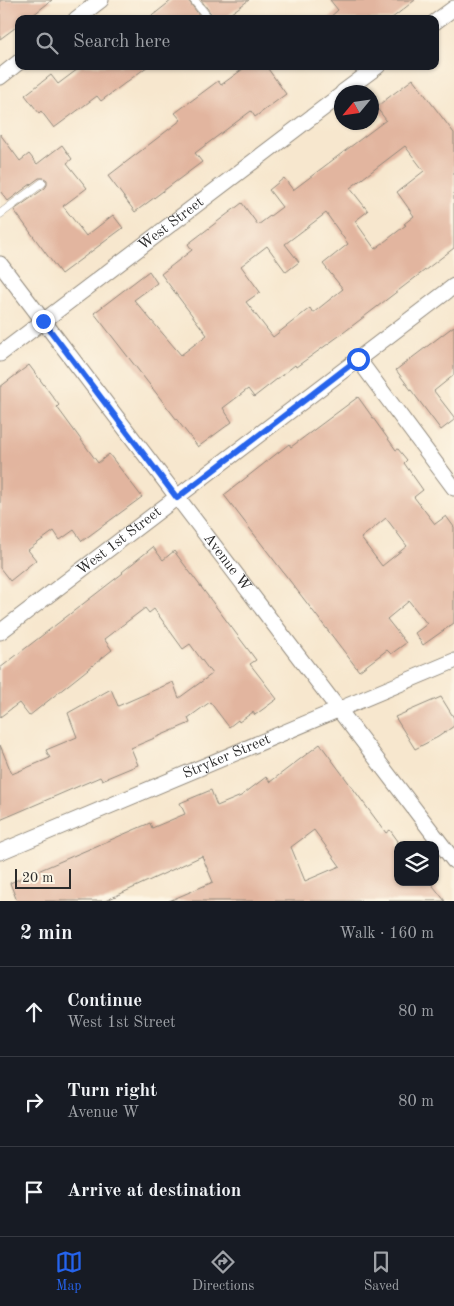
<!DOCTYPE html>
<meta charset="utf-8">
<style>
:root{--surface:#171b24;--page:#242831;--text:#f1f3f6;--muted:#9ea1a6;--line:#363941;--accent:#2563eb}
body{margin:0;font-family:"Old Standard TT",serif;background:var(--page);color:var(--text)}
.controls{position:absolute;right:15px;bottom:15px;display:grid;overflow:hidden;border-radius:10px;box-shadow:0 1px 4px #0004}
.controls button{width:45px;height:45px;display:grid;place-items:center;padding:0;border:0;border-bottom:1px solid var(--line);background:var(--surface);color:var(--text);font:25px sans-serif}
.compass{position:absolute;left:334px;top:85px;width:45px;height:45px;border-radius:50%;background:var(--surface);box-shadow:0 1px 4px #0004;rotate:241deg}
.scale{position:absolute;left:15px;bottom:12px;width:56px;box-sizing:border-box;padding-left:5px;border:2px solid #2b2b2b;border-top:0;font-size:14px;line-height:18px;white-space:nowrap;color:#2b2b2b;-webkit-text-stroke:4px #fcf5e5;paint-order:stroke}
.stop{position:absolute;width:15px;height:15px;margin:-11px;border:4px solid #2563eb;border-radius:50%;background:#fff}
.stop.end{background:#2563eb;border-color:#fff;box-shadow:0 1px 5px #0008}
.list{margin:0;padding:0;list-style:none}
h2{display:flex;justify-content:space-between;align-items:center;height:65px;margin:0;padding:0 20px;font-size:21px}
h2 small{font-size:16px;font-weight:400;color:var(--muted)}
.list li{display:grid;grid-template-columns:32px 1fr auto;gap:15px;align-items:center;box-sizing:border-box;height:90px;padding:0 20px;border-top:1px solid var(--line)}
.list b{display:block;font-size:19px;white-space:nowrap}
.list p{margin:0;font-size:16px;white-space:nowrap;color:var(--muted)}
.list em{font-size:16px;font-style:normal;color:var(--muted)}
.icon{flex:none;width:28px;height:28px;fill:none;stroke:currentColor;stroke-width:2;stroke-linecap:round;stroke-linejoin:round}
.map{position:relative;flex:none;width:454px;height:901px;overflow:hidden}
.search{position:absolute;background:var(--surface);box-shadow:0 1px 4px #0004;left:15px;right:15px;top:15px;height:55px;display:flex;align-items:center;gap:12px;box-sizing:border-box;padding:0 18px;border-radius:10px;color:var(--muted);font-size:19px}
.sheet{height:335px;background:var(--surface)}
nav{display:flex;justify-content:space-around;align-items:center;box-sizing:border-box;height:70px;border-top:1px solid var(--line);background:var(--surface);font-size:14px;color:var(--muted)}
nav a{display:grid;justify-items:center;gap:2px}
nav .on{color:var(--accent)}
.map>svg:first-child{display:block}
.building{fill:#e2b59f;fill-rule:evenodd}
.lines{fill:none;stroke-linecap:round;stroke-linejoin:round}
.lane-casing{stroke:#91897c;stroke-width:9}
.street-casing{stroke:#91897c;stroke-width:17}
.lane{stroke:#fff;stroke-width:8}
.street{stroke:#fff;stroke-width:15}
.route{stroke:#2563eb;stroke-width:6}
.labels{text-anchor:middle;dominant-baseline:central;stroke-width:5;stroke-linejoin:round;paint-order:stroke}
.street-label{font-size:15px;fill:#2b2b2b;stroke:#fcf5e5}
</style>
<div class="map">
<svg width="454" height="901" viewBox="0 0 454 901">
<rect width="100%" height="100%" fill="#fcf5e5"/>
<filter id="ink" filterUnits="userSpaceOnUse"><feTurbulence type="fractalNoise" baseFrequency=".02" numOctaves="2"/><feDisplacementMap in="SourceGraphic" scale="10" xChannelSelector="R" yChannelSelector="G"/><feConvolveMatrix kernelMatrix="1 2 1 2 8 2 1 2 1" color-interpolation-filters="sRGB"/></filter>
<filter id="wash" filterUnits="userSpaceOnUse"><feTurbulence type="fractalNoise" baseFrequency=".0096" numOctaves="4" result="noise"/><feDisplacementMap in="SourceGraphic" scale="20" xChannelSelector="R" yChannelSelector="G"/><feGaussianBlur stdDeviation="1.12" result="paint"/><feColorMatrix in="noise" values="0 0 0 0 0 0 0 0 0 0 0 0 0 0 0 0 0 1.4 0 .05"/><feComposite in="paint" operator="in"/></filter>
<g filter="url(#wash)">
<rect width="100%" height="100%" fill="#f7e7ce"/>
<g id="blocks">
<g class="building">
<path d="M0,0h52l-24,19h-9v6l-19,14z"/>
<path d="M172,0h16l14,19h-54z"/>
<path d="M201,0h48l-26,19h-8z"/>
<path d="M330,0h85l-24,19h-63l10,-9z"/>
<path d="M82,66h66l-47,35 -4,-5 -43,32 -13,-17 -2,2 -14,-18 26,-20 7,9z"/>
<path d="M247,66h19l20,28 -31,23 -4,-6 -56,42 7,9 -67,50 -27,-36 73,-56 -6,-7 43,-32 3,4z"/>
<path d="M413,79l41,54v115l-115,88 -43,31 -1,-2 -41,32 -6,-8 -25,19 9,14 -34,25 -104,-134 55,-42 8,12 -23,17 47,55 26,-20 -46,-61 31,-24 -4,-6 54,-41 16,22 24,-18 -13,-17 15,-12 9,12 93,-70 -10,-13zM405,146l19,25 -27,21 17,24 -10,8 2,1 -31,24 -20,-28 13,-10 -18,-23zM326,213l22,31 -25,20 20,25 -30,24 -3,-5 -37,29 -27,-35 14,-10 -19,-26 26,-20 19,26 13,-10 -14,-18z"/>
<path d="M0,134l20,27 9,-7 8,10 25,-19 10,14 -5,4 20,25 -24,18 23,30 27,-21 10,13 -62,46 -47,-64 31,-22 2,-3v-5l-3,-2h-5l-31,23 -8,-10z"/>
<path d="M454,326v49l-20,16 20,26v3l-13,10 -45,-60z"/>
<path d="M29,365l30,40 -2,2 41,56 11,-9 33,43 -60,44 -8,-11 -14,10 -6,-9 -26,19 8,10 -26,21 -10,-13v-181z"/>
<path d="M358,397l38,53 2,-1 9,11 -3,3 19,27 -9,7 21,27 11,-8 8,11v96l-31,22 -8,-12 12,-9 -18,-23 -22,18 19,24 -15,11 -4,-4 -28,21 -135,-176 65,-51 2,3zM386,518l21,28 -25,20 -21,-28z"/>
<path d="M153,547l10,13 11,-9 82,109 -6,4 27,35 -22,16 -2,-3 -14,10 -1,-2 -9,7 -19,-25 -22,16 2,5 -59,25 7,17 -36,15 -2,-3 -100,43v-75l12,29 38,-16 -4,-8 31,-13 -9,-24 43,-24 7,17 55,-24 6,16 33,-24 -22,-30 -7,5 -29,-40 -5,4 -4,-5 -41,31 8,11 -83,66 -10,-13 -19,14v-49l123,-95 -1,-1z"/>
<path d="M441,697l13,21v8l-16,11 -23,12 -20,-32z"/>
<path d="M320,744l66,89 4,-3 8,11v41h32l15,19h-276l44,-19 -11,-26 -97,45h-88l-7,-18 140,-60 2,5 33,-14 -5,-11 31,-13 6,16 24,-10 25,-19 4,5zM314,830l26,36 -35,15 -14,-34z"/>
</g>
</g>
</g>
<g filter="url(#ink)">
<use href="#blocks" fill-opacity="0" stroke="#91897c" stroke-width="1"/>
<g class="lines">
<defs>
<g id="lane">
<path d="M194,0l15,19"/>
<path d="M0,214l42,-31"/>
</g>
<g id="street">
<path d="M76,19l25,-19"/>
<path d="M435,22l19,-14"/>
<path d="M0,77l19,-15"/>
<path d="M343,92l35,-26"/>
<path id="s1" d="M0,264l454,597"/>
<path id="s2" d="M0,354l342,-260"/>
<path d="M358,359l96,129"/>
<path id="s3" d="M0,632l454,-346"/>
<path id="s4" d="M0,852l454,-191"/>
</g>
</defs>
<use href="#lane" class="lane-casing"/>
<use href="#street" class="street-casing"/>
<use href="#lane" class="lane"/>
<use href="#street" class="street"/>
</g>
</g>
<g class="lines" filter="url(#ink)">
<path class="route" d="M43,321l134,177 181,-139"/>
</g>
<g class="labels">
<g class="street-label">
<text stroke="none"><textPath href="#s2" startOffset="215">West Street</textPath></text>
<text stroke="none"><textPath href="#s3" startOffset="150">West 1st Street</textPath></text>
<text stroke="none"><textPath href="#s1" startOffset="375">Avenue W</textPath></text>
<text stroke="none"><textPath href="#s4" startOffset="246">Stryker Street</textPath></text>
</g>
</g>
</svg>
<div class="controls">
<button><svg class="icon" aria-label="layers" viewBox="0 0 24 24"><path d="M12 4l9 5-9 5-9-5zM3 14l9 5 9-5"/></svg></button>
</div>
<svg class="compass" viewBox="-18 -18 36 36"><path d="M0-13l5 13h-10z" fill="#e53935"/><path d="M0 13l5-13h-10z" fill="#9ea1a6"/></svg>
<div class="scale">20 m</div>
<div class="stop" style="left:358px;top:359px"></div>
<div class="stop end" style="left:43px;top:321px"></div>
<div class="search"><svg class="icon" aria-label="search" viewBox="0 0 24 24"><circle cx="10" cy="10" r="6"/><path d="M15 15l6 6"/></svg>Search here</div>
</div>
<section class="sheet">
<h2>2 min<small>Walk · 160 m</small></h2>
<ul class="list">
<li><svg class="icon" aria-label="ahead" viewBox="0 0 24 24"><path d="M12 20V5M6 11l6-6 6 6"/></svg><div><b>Continue</b><p>West 1st Street</p></div><em>80 m</em></li>
<li><svg class="icon" aria-label="right" viewBox="0 0 24 24"><path d="M7 20v-9h11M14 6l5 5-5 5"/></svg><div><b>Turn right</b><p>Avenue W</p></div><em>80 m</em></li>
<li><svg class="icon" aria-label="arrive" viewBox="0 0 24 24"><path d="M6 21V4h12l-3 4 3 4H6"/></svg><div><b>Arrive at destination</b></div></li>
</ul>
</section>
<nav>
<a class="on"><svg class="icon" aria-label="map" viewBox="0 0 24 24"><path d="M3 6l6-2 6 2 6-2v14l-6 2-6-2-6 2zM9 4v14M15 6v14"/></svg>Map</a>
<a><svg class="icon" aria-label="directions" viewBox="0 0 24 24"><path d="M12 3l9 9-9 9-9-9zM9 14v-3h6M13 9l2 2-2 2"/></svg>Directions</a>
<a><svg class="icon" aria-label="saved" viewBox="0 0 24 24"><path d="M7 4h10v16l-5-4-5 4z"/></svg>Saved</a>
</nav>
